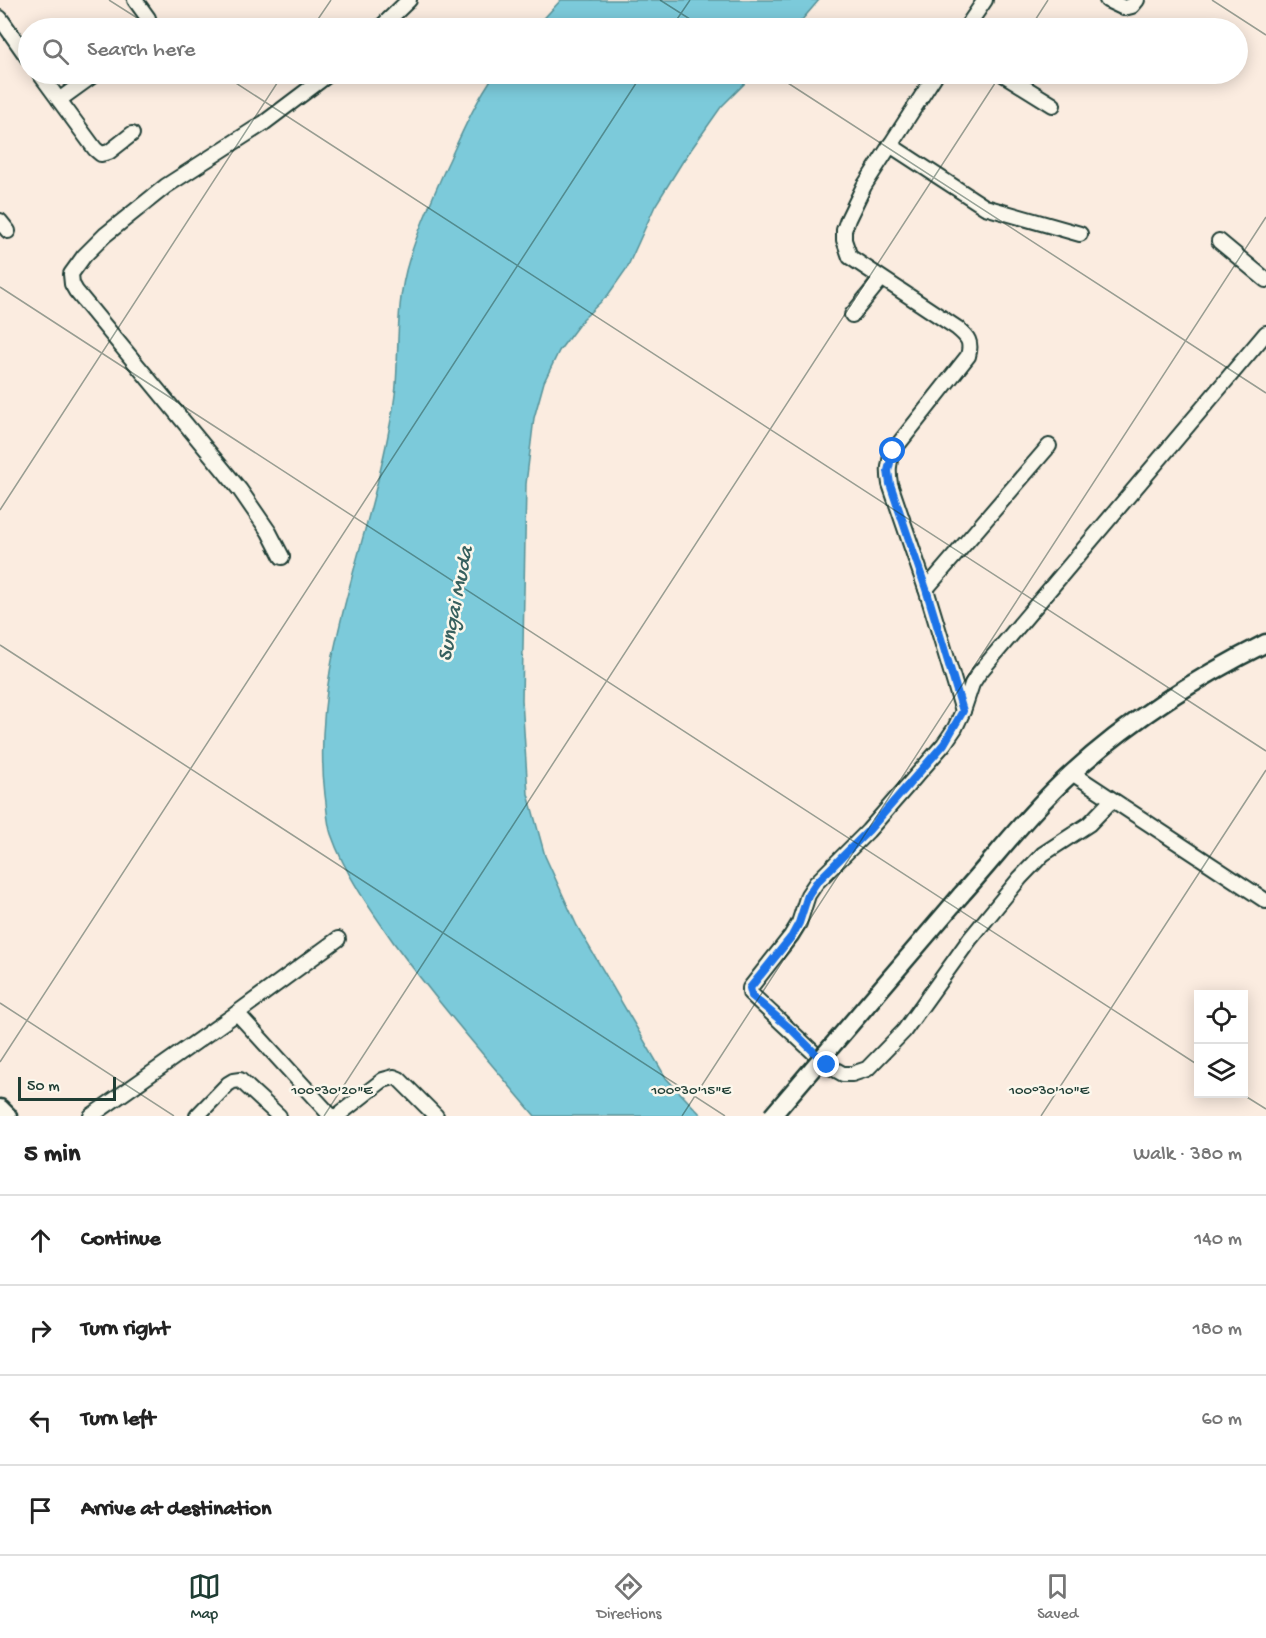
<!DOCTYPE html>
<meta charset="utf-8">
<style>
:root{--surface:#fff;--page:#f2f2f2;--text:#222;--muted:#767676;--line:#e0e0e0;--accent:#1f3d34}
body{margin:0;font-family:"Gochi Hand",sans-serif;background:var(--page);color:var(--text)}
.controls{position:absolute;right:18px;bottom:18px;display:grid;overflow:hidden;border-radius:0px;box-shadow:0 3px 15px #0003}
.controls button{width:54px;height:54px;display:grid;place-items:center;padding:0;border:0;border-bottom:2px solid var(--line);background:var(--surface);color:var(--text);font:30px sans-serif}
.scale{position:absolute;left:18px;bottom:15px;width:98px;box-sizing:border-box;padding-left:6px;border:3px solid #1f3d34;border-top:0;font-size:16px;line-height:21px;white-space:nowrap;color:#1f3d34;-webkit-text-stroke:4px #fbf7ec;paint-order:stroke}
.stop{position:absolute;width:18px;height:18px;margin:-14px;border:4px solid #1a73e8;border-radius:50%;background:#fff}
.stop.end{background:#1a73e8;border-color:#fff;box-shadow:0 2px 6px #0008}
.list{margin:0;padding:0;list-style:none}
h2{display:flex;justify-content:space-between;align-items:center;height:78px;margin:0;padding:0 24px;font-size:26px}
h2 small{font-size:20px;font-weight:400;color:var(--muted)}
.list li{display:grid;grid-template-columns:39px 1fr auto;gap:18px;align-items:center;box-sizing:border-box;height:90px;padding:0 24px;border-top:2px solid var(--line)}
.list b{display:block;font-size:22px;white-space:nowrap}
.list em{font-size:20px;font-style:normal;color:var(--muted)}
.icon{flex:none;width:33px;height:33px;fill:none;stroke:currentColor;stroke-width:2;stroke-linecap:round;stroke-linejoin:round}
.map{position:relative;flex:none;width:1266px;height:1116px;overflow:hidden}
.search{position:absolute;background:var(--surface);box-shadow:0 3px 15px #0003;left:18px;right:18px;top:18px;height:66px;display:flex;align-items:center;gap:15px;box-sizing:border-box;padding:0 21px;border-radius:33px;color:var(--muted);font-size:22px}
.sheet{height:438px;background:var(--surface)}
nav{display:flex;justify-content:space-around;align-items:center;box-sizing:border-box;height:84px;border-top:2px solid var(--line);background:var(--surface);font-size:16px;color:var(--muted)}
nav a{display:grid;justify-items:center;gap:3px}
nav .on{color:var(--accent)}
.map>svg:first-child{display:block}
.water{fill:#7ccada;stroke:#579298;stroke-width:1.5}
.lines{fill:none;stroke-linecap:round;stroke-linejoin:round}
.minor-casing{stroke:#1f3d34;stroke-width:18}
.major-casing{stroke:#1f3d34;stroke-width:21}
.minor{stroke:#fbf7ec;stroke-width:14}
.major{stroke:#fbf7ec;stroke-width:16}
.major-bridge-casing{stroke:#1f3d34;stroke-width:21;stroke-linecap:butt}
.major-bridge{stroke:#fbf7ec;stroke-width:16}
.route{stroke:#1a73e8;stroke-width:8}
.ticks{fill:none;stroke:#1f3d34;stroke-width:1.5;stroke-opacity:0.45}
.labels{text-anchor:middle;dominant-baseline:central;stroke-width:5;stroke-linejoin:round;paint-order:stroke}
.water-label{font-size:22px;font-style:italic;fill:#36605e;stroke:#fbf7ec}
.ticks-label{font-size:15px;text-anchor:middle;fill:#1f3d34;stroke:#fbf7ec;stroke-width:5;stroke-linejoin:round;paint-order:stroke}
</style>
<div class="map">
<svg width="1266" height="1116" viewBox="0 0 1266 1116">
<rect width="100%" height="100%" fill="#fbece0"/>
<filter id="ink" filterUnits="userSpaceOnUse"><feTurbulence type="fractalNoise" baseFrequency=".0167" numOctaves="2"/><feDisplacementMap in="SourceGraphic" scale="12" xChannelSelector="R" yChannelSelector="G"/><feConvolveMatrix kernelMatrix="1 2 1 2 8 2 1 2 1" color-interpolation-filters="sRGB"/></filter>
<g filter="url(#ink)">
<g class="water">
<path d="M561,0h258l-24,28h-260z"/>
<path d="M495,74h259l-33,33 -38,54 -28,45 -28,62 -19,27 -25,24 -24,32 -15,31 -10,36 -8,66 -4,216 6,94 17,62 32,70 89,152 36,38h-167c-48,-57 -97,-113 -141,-173 -24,-34 -49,-69 -63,-109 -4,-12 -4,-26 -6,-39 -15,-126 42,-244 64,-365 3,-15 6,-30 7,-45 3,-42 0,-84 13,-125 10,-32 24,-64 38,-95 15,-32 28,-63 48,-91z"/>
</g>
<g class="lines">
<defs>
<g id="minor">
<path d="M135,0l13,18 2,10"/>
<path d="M1107,0l17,8 8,-2 5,-6"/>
<path d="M0,18l28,40"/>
<path d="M380,28l29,-28"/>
<path d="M966,28l19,-28"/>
<path d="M40,74l55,75 6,5 8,-2 23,-18"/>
<path d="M936,74l-72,112 -16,33 -4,11v10l6,17 107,71c11,9 15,14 11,28l-75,95c-5,12 -5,21 -3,33l36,105 37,122"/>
<path d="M1003,74l50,31"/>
<path d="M59,100l36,-26"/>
<path d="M890,145l95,62 95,27"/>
<path d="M0,221l8,10"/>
<path d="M1219,241l47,39"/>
<path d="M852,315l29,-36"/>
<path d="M282,557l-13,-25 -29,-42 -164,-199 -4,-7 -1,-10 13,-18 21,-21 61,-49 98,-63 65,-49"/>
<path d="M926,589l123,-143"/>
<path d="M1072,773l194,128"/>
<path d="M1112,800l-23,24 -46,30 -23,24 -50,61 -66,92 -37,38 -15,5h-9l-16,-9 -77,-72v-5l41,-52 8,-13 9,-28 8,-12 52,-52 76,-87 11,-16 8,-17 9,-27 7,-11 287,-340"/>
<path d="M237,1013l94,103"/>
<path d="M91,1116l146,-103 101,-74"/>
<path d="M197,1116l31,-32 5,-3 7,-1 39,36"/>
<path d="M337,1116l46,-36 11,-3 5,2 37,37"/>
</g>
<g id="major">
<path d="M961,895c37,-41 70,-85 111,-122 58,-53 124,-95 194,-130"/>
<path d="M0,1108l8,8"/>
</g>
</defs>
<use href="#minor" class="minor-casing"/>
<use href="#major" class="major-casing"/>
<use href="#minor" class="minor"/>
<use href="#major" class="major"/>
<defs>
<path id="major-bridge" d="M772,1116l189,-221"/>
</defs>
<use href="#major-bridge" class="major-bridge-casing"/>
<use href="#major-bridge" class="major-bridge"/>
</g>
</g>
<g class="lines" filter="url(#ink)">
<path class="route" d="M827,1065l-35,-35 -40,-34 -2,-8 42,-52 7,-13 9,-28 8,-12 52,-52 76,-87 19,-33 -37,-122 -36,-105 -2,-13 5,-20"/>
</g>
<path class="ticks" d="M109,0l44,28M660,0l44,28M1212,0l54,35M312,28l19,-28M671,28l19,-28M1030,28l18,-28M222,74l1044,677M774,74l492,319M0,287l1198,778M0,510l283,-436M0,645l725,471M0,1003l174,113M0,1062l642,-988M1242,1094l24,15M324,1116l677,-1042M682,1116l584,-899M1041,1116l225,-346"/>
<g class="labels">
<g class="water-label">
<text transform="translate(457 604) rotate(-79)">Sungai Muda</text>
</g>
</g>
<g class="ticks-label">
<text x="332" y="1094">100°30'20"E</text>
<text x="691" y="1094">100°30'15"E</text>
<text x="1049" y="1094">100°30'10"E</text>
</g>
</svg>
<div class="controls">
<button><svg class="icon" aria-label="locate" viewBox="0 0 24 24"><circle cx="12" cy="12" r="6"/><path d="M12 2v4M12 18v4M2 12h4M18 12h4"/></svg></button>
<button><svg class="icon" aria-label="layers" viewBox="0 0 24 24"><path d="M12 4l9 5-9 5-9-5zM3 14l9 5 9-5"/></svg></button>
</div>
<div class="scale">50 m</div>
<div class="stop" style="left:893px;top:451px"></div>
<div class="stop end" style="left:827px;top:1065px"></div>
<div class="search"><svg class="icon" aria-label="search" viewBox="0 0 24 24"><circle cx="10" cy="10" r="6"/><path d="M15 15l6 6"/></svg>Search here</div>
</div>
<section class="sheet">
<h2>5 min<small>Walk · 380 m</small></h2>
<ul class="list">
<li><svg class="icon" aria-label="ahead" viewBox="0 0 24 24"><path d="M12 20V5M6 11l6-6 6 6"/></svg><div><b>Continue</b></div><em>140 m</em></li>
<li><svg class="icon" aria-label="right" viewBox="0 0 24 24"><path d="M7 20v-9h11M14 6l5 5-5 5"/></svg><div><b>Turn right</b></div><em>180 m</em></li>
<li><svg class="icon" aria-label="left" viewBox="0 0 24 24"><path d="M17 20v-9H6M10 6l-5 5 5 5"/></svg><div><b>Turn left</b></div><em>60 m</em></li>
<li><svg class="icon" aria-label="arrive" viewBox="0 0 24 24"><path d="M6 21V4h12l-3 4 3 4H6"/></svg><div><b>Arrive at destination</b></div></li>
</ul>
</section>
<nav>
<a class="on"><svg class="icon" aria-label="map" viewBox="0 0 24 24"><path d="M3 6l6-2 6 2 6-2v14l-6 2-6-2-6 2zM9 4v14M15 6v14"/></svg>Map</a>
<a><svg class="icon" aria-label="directions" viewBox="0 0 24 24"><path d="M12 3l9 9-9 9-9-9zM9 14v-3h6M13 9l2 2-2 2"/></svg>Directions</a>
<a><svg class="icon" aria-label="saved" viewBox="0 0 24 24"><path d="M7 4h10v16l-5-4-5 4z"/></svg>Saved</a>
</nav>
